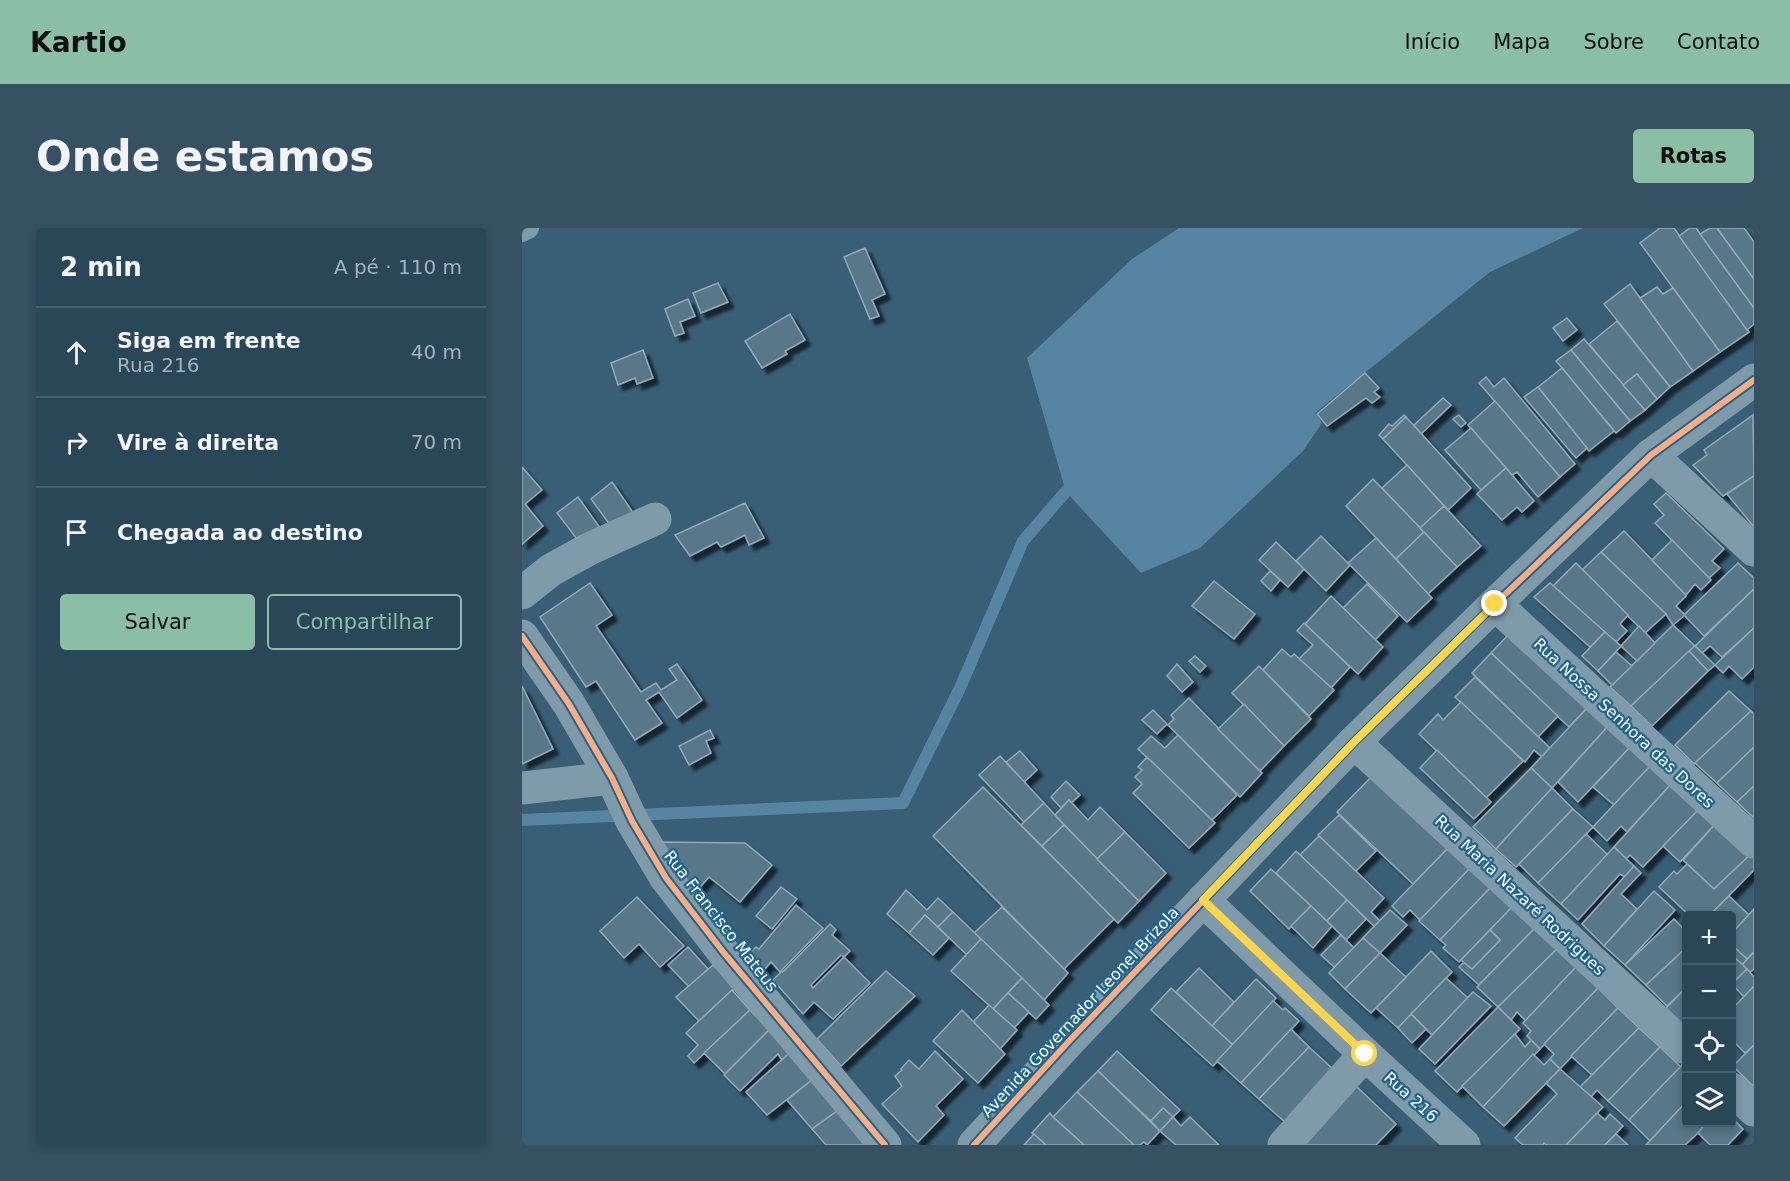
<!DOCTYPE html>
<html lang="pt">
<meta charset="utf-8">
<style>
:root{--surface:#2a4758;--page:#365161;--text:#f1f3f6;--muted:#a5b2ba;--line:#465f6e;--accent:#8abfa5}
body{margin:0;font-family:"DejaVu Sans",sans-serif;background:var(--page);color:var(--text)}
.controls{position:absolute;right:18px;bottom:18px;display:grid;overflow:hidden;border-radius:6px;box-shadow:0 3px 9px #0003}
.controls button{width:54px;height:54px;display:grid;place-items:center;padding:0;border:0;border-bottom:2px solid var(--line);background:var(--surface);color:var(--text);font:30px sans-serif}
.stop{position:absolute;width:18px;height:18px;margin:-14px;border:4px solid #ffd54a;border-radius:50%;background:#fff}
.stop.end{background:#ffd54a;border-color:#fff;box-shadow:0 2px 6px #0008}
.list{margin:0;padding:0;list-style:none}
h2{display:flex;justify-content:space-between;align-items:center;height:78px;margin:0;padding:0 24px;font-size:26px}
h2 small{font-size:20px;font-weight:400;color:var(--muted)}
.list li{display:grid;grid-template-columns:39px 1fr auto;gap:18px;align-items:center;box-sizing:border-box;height:90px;padding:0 24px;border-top:2px solid var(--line)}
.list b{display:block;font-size:22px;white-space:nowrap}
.list p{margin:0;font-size:20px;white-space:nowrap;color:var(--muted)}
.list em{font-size:20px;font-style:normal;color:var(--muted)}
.actions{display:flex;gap:12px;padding:18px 24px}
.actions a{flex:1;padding:14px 0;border:2px solid var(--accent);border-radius:6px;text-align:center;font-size:21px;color:var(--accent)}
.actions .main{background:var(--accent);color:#111}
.icon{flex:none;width:33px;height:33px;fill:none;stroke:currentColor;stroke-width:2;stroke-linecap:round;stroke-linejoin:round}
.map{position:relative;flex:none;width:1232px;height:917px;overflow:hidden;border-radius:6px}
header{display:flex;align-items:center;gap:36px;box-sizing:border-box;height:84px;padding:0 30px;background:var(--accent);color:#111}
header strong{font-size:28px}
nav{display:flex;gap:33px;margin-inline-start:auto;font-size:21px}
.intro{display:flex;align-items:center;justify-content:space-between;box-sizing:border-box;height:144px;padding:0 36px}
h1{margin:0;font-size:42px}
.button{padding:15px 27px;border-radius:6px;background:var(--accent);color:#111;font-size:21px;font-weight:700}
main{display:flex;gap:36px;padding:0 36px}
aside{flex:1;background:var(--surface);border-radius:6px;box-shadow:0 3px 9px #0003}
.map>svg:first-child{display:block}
.water{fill:#5785a1}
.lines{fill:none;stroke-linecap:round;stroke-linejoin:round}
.stream{stroke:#5785a1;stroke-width:12}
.building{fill:#587788;stroke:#94aab7;stroke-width:1.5;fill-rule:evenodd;filter:url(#shadow)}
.service{stroke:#7f9aa9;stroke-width:22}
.minor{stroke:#7f9aa9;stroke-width:33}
.tertiary{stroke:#7f9aa9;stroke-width:33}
.cycleway-casing{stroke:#1f658e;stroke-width:10}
.cycleway{stroke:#ffac80;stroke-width:6}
.route{stroke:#ffd54a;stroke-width:8}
.labels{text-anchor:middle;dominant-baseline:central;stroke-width:4.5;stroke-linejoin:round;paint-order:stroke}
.street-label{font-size:16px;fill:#fff;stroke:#1f658e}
</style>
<header>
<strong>Kartio</strong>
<nav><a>Início</a><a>Mapa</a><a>Sobre</a><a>Contato</a></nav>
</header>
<div class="intro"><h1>Onde estamos</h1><a class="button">Rotas</a></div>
<main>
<aside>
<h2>2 min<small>A pé · 110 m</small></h2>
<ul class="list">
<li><svg class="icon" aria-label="ahead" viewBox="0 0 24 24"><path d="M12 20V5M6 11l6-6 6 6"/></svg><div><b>Siga em frente</b><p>Rua 216</p></div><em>40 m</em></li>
<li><svg class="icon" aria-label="right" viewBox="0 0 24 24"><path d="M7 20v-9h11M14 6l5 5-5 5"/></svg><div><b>Vire à direita</b></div><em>70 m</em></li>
<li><svg class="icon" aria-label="arrive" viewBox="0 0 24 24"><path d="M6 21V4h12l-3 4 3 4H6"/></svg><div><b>Chegada ao destino</b></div></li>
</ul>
<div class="actions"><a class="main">Salvar</a><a>Compartilhar</a></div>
</aside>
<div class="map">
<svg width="1232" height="917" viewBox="0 0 1232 917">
<defs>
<filter id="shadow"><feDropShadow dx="5.5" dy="5.5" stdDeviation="1.5" flood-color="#0009"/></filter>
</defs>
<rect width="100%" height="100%" fill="#385f75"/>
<path class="water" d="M657,0h404l-93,44 -175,141 7,10 -19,28 -103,97 -59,25 -75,-81 -39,-134 105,-99z"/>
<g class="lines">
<path class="stream" d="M0,592l381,-17 57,-115 63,-147 52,-60"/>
</g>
<g class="building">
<path d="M1138,0h14l75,104 -29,20 -80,-109z"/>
<path d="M1168,0h6l58,80v16l-7,6 -68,-94z"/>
<path d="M1188,0h7l37,51v29l-54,-74z"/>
<path d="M1195,0h27l10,14v37z"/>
<path d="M343,20l20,46 -13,6 7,16 -9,3 -26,-62z"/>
<path d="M196,55l10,19 -27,11 -8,-20z"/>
<path d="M1108,56l63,87 -23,16 -66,-83z"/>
<path d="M1135,59l6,7 10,-6 47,64 -27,19 -53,-73z"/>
<path d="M166,71l7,17 -15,6 4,11 -9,3 -10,-27z"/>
<path d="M268,86l15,26 -20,11 2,3 -25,14 -17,-27z"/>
<path d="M1045,90l10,12 -14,11 -10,-13z"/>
<path d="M1095,93l53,66 -13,12 -20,-25 -14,11 -34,-41z"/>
<path d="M1062,111l61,71 -15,11 -59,-71z"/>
<path d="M121,122l10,28 -16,6 -2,-6 -17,7 -7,-22z"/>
<path d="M1049,122l59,71 -14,12 -60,-72z"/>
<path d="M1040,140l52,63 -25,20 -51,-64z"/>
<path d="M843,145l14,15 -5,4 6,5 -8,6 -6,-5 -39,28 -10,-12z"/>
<path d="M1115,146l20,25 -12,11 -22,-25z"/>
<path d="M964,149l8,10 10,-9 71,86 -15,13 -81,-94z"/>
<path d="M1016,159l49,61 -11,10 -52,-61z"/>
<path d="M921,170l8,7 -30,29 -7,-9z"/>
<path d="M973,173l65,76 -22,20 -21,-25 -5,3 -44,-50z"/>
<path d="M882,187l2,2 -23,22 -4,-4 10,-11 3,2z"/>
<path d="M937,187l7,8 -5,4 -8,-8z"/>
<path d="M1231,187l1,61 -31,20 -30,-31 14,-10 -3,-5z"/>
<path d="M884,189l65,71 -23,22 -65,-71z"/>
<path d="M949,200l35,40 -25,22 -36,-40z"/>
<path d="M885,237l37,41 -24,22 -38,-40z"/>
<path d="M0,239l20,23 -17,14 18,22 -21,18z"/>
<path d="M984,240l28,33 -12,11 -5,-5 -15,13 -25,-26z"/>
<path d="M1232,248v51l-27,-33z"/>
<path d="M851,251l51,53 -28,27 -50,-53z"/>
<path d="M90,254l22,32 -21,15 -22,-30z"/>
<path d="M1144,265l58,56 -12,12 8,7 -11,10 -54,-55 9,-8 -10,-11z"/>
<path d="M56,269l25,35 -20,15 -26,-34z"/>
<path d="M223,275l19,35 -15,7 -4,-10 -24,12 -4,-5 -27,14 -15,-21z"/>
<path d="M922,278l37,40 -24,21 -37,-39z"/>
<path d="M1102,303l62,64v1l-10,10 9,9 -12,10 -7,-11 -65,-62z"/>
<path d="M902,304l33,35 -29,27 -32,-35z"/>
<path d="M799,308l29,29 -24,26 -30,-30z"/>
<path d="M854,310l56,60 -25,24 -59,-59z"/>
<path d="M1150,312l39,40 -10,10 -6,-6 -9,11 -34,-35z"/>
<path d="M754,314l28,27 -16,18 -29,-27z"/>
<path d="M1079,324l65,62 -21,19 -63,-63z"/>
<path d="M1054,335l52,52 -8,9 7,7 -11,11 -63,-56z"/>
<path d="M1216,335l16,15v11l-50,47 -20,-21z"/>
<path d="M748,343l10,9 -9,11 -10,-10z"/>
<path d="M692,353l41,33 -21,25 -42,-33z"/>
<path d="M68,355l22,32 -16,11 45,66 15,-9 5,7 16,-10 -8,-11 8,-5 25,36 -25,18 -18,-26 -13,8 16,23 -27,17 -39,-59 -10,6 -46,-70z"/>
<path d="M1028,355l55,49 -15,15 -56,-50z"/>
<path d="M845,356l31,32 -23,24 -32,-32z"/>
<path d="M1232,361v39l-32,29 -12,-11 -8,7 -7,-7z"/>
<path d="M809,368l52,51 -25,27 -53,-50z"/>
<path d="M782,395l46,44 -19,21 -32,-29 14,-14 -16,-14z"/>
<path d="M1151,397l22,21 -64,60 -21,-19z"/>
<path d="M1117,398l16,17 -18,18 -16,-15z"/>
<path d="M1232,400v39l-12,12 -13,-13 -6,7 -8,-8z"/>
<path d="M990,403l76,76 -19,20 -78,-74z"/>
<path d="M1083,404l16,14 -23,25 -16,-15z"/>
<path d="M1173,418l20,19 -7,6 -19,-20z"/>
<path d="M760,421l9,8 3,-3 40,36 -25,26 -46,-46z"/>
<path d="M1167,423l19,20 -56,55 -21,-20z"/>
<path d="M1094,424l16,14 -20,19 -14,-14z"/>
<path d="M969,425l67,63 -20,21 -66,-64z"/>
<path d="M673,428l11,10 -6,6 -11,-11z"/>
<path d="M655,436l16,18 -11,10 -15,-16z"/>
<path d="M737,438l52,53 -27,27 -52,-53z"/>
<path d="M953,449l75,71 -8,9 -8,-7 -9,12 -70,-65z"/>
<path d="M0,458l31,63 -31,15z"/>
<path d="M1207,463l22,20 -57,53 -19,-19z"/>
<path d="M667,470l73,75 -22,24 -72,-72 6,-6 -3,-4z"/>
<path d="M939,474l62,59 -37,37 -67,-64 19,-20 5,6z"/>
<path d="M722,476l40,42 -24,25 -42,-42z"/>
<path d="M1068,477l20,19 -58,64 -21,-20z"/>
<path d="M631,482l14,14 -10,10 -15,-14z"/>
<path d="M1229,483l3,3v33l-37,36 -22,-20z"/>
<path d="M1088,496l22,21 -54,57 -20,-20z"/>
<path d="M188,502l4,8 -8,3 5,12 -22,12 -10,-19z"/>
<path d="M656,507l59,60 -25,25 -74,-71 13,-13 14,12z"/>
<path d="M1110,517l20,19 -38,41 -21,-18z"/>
<path d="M1232,519v39l-17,16 -20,-19z"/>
<path d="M915,522l54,52 -17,17 -54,-51z"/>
<path d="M498,523l17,19 -13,12 -18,-20z"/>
<path d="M478,528l44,47 -20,19 -45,-47z"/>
<path d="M625,529l68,66 -26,25 -56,-55 9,-9 -7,-7 7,-7 -4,-3z"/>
<path d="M1130,536l20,19 -45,49 -6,-6 -14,15 -14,-14z"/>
<path d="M1009,540l21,20 -56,61 -23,-22z"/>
<path d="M856,542l75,73 -40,41 -76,-72z"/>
<path d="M544,553l14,14 -9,8 -2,-3 -8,8 -10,-11z"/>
<path d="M1150,555l27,26 -56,58 -13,-12 -4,4 -12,-12z"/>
<path d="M1232,558v32l-17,-16z"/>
<path d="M461,559l131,132 -50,50 -131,-133z"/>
<path d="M1030,560l21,21 -57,58 -20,-18z"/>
<path d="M547,572l19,20 12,-13 25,25 -28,27 -42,-44z"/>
<path d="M522,575l20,22 -22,21 -21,-21z"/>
<path d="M1180,578l16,15 -38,41 -17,-16z"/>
<path d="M1051,581l20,18 -55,56 -19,-19z"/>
<path d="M817,587l37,36 -20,20 -38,-36z"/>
<path d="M1196,593l34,32 -38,36 -31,-29z"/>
<path d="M542,597l75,76 -21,22 -76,-77z"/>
<path d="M603,604l41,41 -27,28 -42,-42z"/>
<path d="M1064,606l22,21 -47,49 -23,-21z"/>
<path d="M797,608l65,62 -13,14 9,9 -6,5 -74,-71z"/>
<path d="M136,614l87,1 27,22 -32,37 -31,-25 -16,18z"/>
<path d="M928,618l21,21 -51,53 -10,-10 -7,7 -11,-11z"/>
<path d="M1092,619l20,19 -9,11 -5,-3 -42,46 -17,-16z"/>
<path d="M774,623l51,49 -20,21 -51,-48z"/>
<path d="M1230,625l2,2v15l-45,46h-19l-31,-29 15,-16 3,3 10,-10 27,25z"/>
<path d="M1112,638l7,7 -20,21 16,15 -33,37 -22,-22z"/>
<path d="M949,639l20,20 -51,53 -21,-19z"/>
<path d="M749,641l40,37 -22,23 -39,-38z"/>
<path d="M259,659l16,12 -25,30 -16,-13z"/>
<path d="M969,659l22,19 -54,56 -16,-14 3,-3 -6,-5z"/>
<path d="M384,662l21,20 11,-12 15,14 -15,15 -13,-12 -16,18 -22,-19z"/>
<path d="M1132,663l21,19 -50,55 -21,-19z"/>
<path d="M1207,668l20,19 -17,18v-17h-23z"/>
<path d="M115,669l47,49 -24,21 -21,-23 -15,14 -24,-27z"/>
<path d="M825,672l19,19 -20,21 -19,-19z"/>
<path d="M274,677l27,23 -43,44 -9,-10 -7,8 -14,-17 6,-6 3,2z"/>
<path d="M789,678l21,20 -19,22 -22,-22z"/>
<path d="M991,678l22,22 -56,57 -20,-18 5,-5 8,7 28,-29 -10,-10z"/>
<path d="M480,679l66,66 -24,27 -70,-67z"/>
<path d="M1232,681v43l-7,7 -15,-14v-12z"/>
<path d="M868,682l17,15 -27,28 -17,-15z"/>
<path d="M431,684l28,27 -14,16 -29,-28z"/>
<path d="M403,687l24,23 -16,17 -24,-22z"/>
<path d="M1152,691l12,12v17l-40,37 -21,-20z"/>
<path d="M308,696l6,6 -4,5 18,16 -6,6 26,26 -37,36 -19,-17 -11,12 -30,-34 9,-9 1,1zM319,727l3,2 -31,31 -2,-3z"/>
<path d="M1013,700l22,21 -59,58 -21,-20z"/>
<path d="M968,702l10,10 -28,29 -11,-9z"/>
<path d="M819,707l13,13 -20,19 -13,-12z"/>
<path d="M841,710l17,15 -35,36 -16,-16z"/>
<path d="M459,711l41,39 -29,31 -42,-38z"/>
<path d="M1210,717l15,14 -5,6 -10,-10z"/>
<path d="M166,719l20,22 -19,18 -21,-22z"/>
<path d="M1164,720v40l-19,18 -21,-21z"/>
<path d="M1035,721l19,18 -50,54 -9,-9 -6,8 -13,-13z"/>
<path d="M909,723l21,21 -54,56 -22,-20z"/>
<path d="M1232,724v17l-4,3 -8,-7z"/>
<path d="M858,725l26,24 -35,36 -26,-24z"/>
<path d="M1210,727l15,14 -15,15z"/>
<path d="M191,737l23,22 -37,34 -23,-24z"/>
<path d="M1054,739l22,21 -58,61 -13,-13 4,-5 -8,-8z"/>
<path d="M677,740l35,34 -22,24 -36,-34z"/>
<path d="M1225,741l7,8v9l-10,11 -12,-13z"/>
<path d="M364,743l29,25 -74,70 -24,-27z"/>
<path d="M500,750l27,27 -13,14 -28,-26z"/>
<path d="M924,750l22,20 -36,37 -21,-21z"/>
<path d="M734,751l20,19 -43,47 -21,-19z"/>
<path d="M1232,758v59l-9,8 -13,-13v-31z"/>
<path d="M649,760l62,57 -20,21 -62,-56z"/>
<path d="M1076,760l20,20 -58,61 -10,-10 4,-5 -10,-10z"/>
<path d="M1164,760v39l-22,-17z"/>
<path d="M210,762l18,20 -56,53 -6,-7 10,-11 -12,-12z"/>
<path d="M951,764l18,14 -56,58 -16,-15z"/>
<path d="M486,765l21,19 -15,16 -21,-19z"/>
<path d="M751,773l10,9 2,-2 14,13 -58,62 -24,-22z"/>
<path d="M467,777l28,25 -17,19 -27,-27z"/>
<path d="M976,779l22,22 -63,63 -22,-21z"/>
<path d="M1096,780l21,20 -47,47 -21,-19z"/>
<path d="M228,782l19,20 -44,44 -21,-21z"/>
<path d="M440,782l43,44 -27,29 -45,-42z"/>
<path d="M889,786l15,15 -14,14 -14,-15z"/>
<path d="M1117,800l21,19 -52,54 -11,-11 -6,7 -11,-10z"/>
<path d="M769,801l18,18 -50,52 -18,-16z"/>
<path d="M247,802l26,18 -13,12 -4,-6 -38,37 -16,-16z"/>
<path d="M993,806l10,13 6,-7 9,9 -57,58 -21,-21z"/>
<path d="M1232,817v39l-1,2 -20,-20z"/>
<path d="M787,819l25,23 -48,53 -27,-24z"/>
<path d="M1138,819l21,20 -52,53 -21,-19z"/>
<path d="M273,820l22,28 -50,39 -21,-23z"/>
<path d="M413,823l28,28 -27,27 8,9 -26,27 -36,-38 20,-18 -7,-10 7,-6 -1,-1 8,-9 10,9z"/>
<path d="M595,823l63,59 -7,7 -10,-9 -12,13 -53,-50z"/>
<path d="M1011,826l11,11 6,-6 10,10 -56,57 -21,-19z"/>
<path d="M1162,835l2,3v36l-36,39 -21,-21z"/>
<path d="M1038,841l43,38 -37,38h-20l-2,-2 -1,2h-20l-8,-7 42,-44 -11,-11z"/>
<path d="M576,843l62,60 -13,14 -3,-3 -4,3h-6l-57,-53z"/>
<path d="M295,848l23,33 -28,20 -25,-29z"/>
<path d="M834,858l40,38 -20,21h-75z"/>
<path d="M555,864l57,53h-50l-31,-28z"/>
<path d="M1164,874v20h21l-9,11 -13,12h-39z"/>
<path d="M641,880l10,9 -13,14 -9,-10z"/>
<path d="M318,881l30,36h-44l-14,-16z"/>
<path d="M528,885l3,4 31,28h-38l-14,-12z"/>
<path d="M1075,885l8,7 5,-6 13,12 -18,19h-39z"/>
<path d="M651,889l8,9 9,-9 29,28h-43l-16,-14z"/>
<path d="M1210,890l11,11 -15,16h-18l-12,-12 9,-11h25z"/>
<path d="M512,906l12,11h-22z"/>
<path d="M1094,906l12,11h-23z"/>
</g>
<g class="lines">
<path class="service" d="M0,3l6,-3"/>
<g class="minor">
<path d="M1129,227l103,95"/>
<path d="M0,365l29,-23 38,-21 66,-30"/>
<path d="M973,376l259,238"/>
<path d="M0,408l47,68 43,74 20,43 34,57 58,75 161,192"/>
<path d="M832,514l332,306"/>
<path d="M0,560l90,-10"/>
<path d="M681,672l162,154 99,91"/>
<path d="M1210,861l22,21"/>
<path d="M762,917l81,-91"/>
</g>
<path class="tertiary" d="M452,917l96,-105 284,-298 141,-138 156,-149 103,-75"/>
<defs>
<g id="cycleway">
<path d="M0,408l47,68 43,74 20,43 34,57 58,75 161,192"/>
<path d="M452,917l96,-105 284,-298 141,-138 156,-149 103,-75"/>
</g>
</defs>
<use href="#cycleway" class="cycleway-casing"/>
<use href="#cycleway" class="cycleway"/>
</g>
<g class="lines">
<path class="route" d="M843,826l-162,-154 151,-158 141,-138"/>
</g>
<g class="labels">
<g class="street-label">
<text transform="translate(1102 495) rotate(43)">Rua Nossa Senhora das Dores</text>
<text transform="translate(998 667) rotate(43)">Rua Maria Nazaré Rodrigues</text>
<text transform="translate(199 693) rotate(52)">Rua Francisco Mateus</text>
<text transform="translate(558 784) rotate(-47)">Avenida Governador Leonel Brizola</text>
<text transform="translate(889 869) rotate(42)">Rua 216</text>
</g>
</g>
</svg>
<div class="controls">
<button>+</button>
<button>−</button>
<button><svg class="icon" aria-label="locate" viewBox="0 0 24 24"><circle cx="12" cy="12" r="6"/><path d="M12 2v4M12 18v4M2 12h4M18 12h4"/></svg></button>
<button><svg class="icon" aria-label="layers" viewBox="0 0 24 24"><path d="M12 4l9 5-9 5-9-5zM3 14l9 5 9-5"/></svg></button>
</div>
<div class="stop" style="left:843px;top:826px"></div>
<div class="stop end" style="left:973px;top:376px"></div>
</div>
</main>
